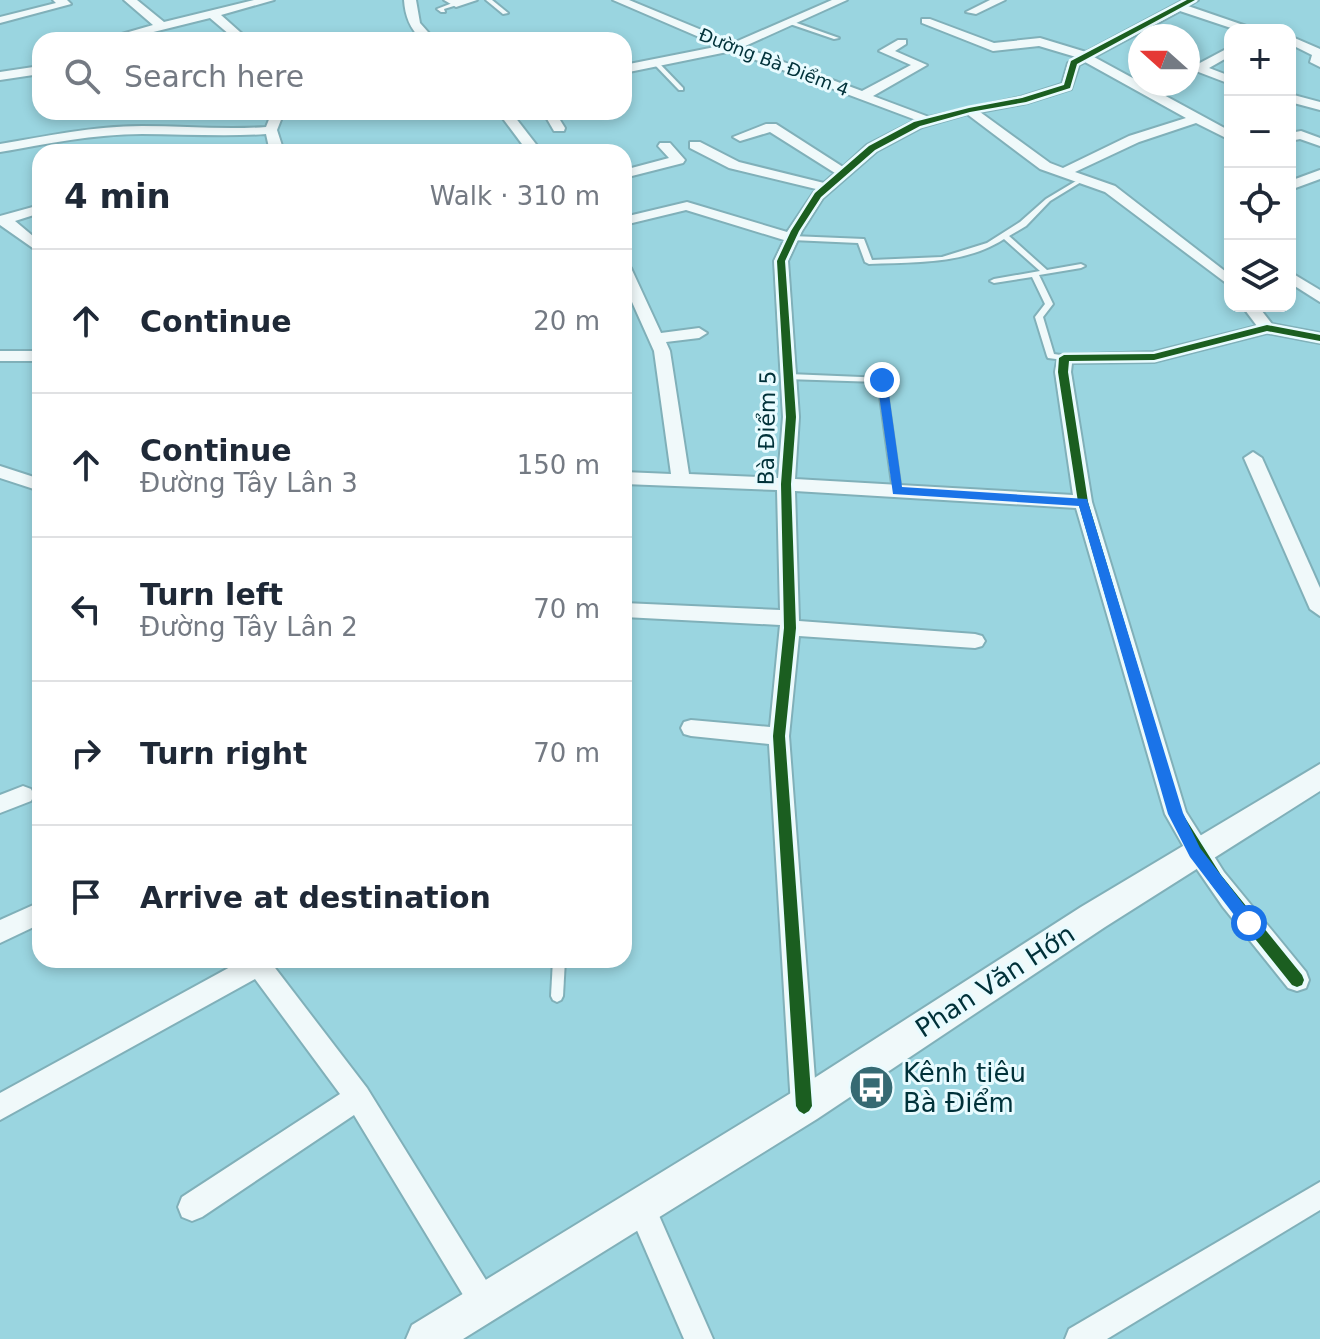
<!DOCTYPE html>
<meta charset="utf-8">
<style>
:root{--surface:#fff;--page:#f6f6f7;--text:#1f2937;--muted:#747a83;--line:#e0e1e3}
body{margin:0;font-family:"DejaVu Sans",sans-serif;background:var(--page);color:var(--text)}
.controls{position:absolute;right:24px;top:24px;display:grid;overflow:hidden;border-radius:16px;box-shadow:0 4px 12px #0003}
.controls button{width:72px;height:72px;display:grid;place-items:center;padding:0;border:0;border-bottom:2px solid var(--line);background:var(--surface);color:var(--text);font:40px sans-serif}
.compass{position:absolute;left:1128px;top:24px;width:72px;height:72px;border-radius:50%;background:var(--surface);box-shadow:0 4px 12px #0003;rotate:291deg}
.stop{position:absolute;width:24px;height:24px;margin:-18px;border:6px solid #1a73e8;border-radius:50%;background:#fff}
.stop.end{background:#1a73e8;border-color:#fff;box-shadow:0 2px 8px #0008}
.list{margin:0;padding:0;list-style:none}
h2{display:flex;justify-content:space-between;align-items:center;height:104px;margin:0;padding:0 32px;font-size:34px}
h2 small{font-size:26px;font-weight:400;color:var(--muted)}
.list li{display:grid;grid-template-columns:52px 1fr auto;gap:24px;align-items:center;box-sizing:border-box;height:144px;padding:0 32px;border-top:2px solid var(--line)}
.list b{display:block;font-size:30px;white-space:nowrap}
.list p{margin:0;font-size:26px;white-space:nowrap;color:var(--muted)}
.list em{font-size:26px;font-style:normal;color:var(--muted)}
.icon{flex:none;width:44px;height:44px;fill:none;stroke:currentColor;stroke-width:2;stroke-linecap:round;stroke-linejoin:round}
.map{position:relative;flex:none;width:1320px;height:1339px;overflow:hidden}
.search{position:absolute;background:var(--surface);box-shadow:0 4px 12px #0003;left:32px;top:32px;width:600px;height:88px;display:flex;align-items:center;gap:20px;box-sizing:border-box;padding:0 28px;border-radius:24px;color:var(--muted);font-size:30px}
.panel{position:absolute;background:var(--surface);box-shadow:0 4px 12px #0003;left:32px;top:144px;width:600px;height:824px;border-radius:24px}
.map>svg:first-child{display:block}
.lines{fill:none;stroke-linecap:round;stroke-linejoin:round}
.service-casing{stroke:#80b0b9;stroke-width:4}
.minor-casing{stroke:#80b0b9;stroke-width:4}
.secondary-casing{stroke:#80b0b9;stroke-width:4}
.service{fill:#f0f9fa;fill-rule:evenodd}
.minor{fill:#f0f9fa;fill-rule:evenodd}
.secondary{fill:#f0f9fa;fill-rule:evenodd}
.cycleway-casing{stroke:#e8fbff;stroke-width:5}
.cycleway{fill:#1b5e20;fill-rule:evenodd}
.route{fill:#1a73e8}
.labels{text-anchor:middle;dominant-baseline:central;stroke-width:6;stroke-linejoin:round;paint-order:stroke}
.far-street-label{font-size:18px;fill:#003139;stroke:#e8fbff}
.street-label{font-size:22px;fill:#003139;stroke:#e8fbff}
.near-street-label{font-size:26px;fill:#003139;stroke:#e8fbff}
.near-poi-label{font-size:26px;fill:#003139;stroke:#e8fbff;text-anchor:start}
</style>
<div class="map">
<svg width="1320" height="1339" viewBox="0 0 1320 1339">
<rect width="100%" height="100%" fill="#9ad5e0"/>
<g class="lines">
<defs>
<g id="service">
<path d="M486,0h6l16,13 -5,1z"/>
<path d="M455,2l2,1v2l-13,4 1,3h-4l-4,-3z"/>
<path d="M790,22h4l45,16 -5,1 -44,-15z"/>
<path d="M654,62h4l25,26v2h-4l-25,-26z"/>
<path d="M1081,178l5,1 -36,22 -24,25 -17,10 38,34 34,-6 4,2 -4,2 -42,7 14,29 -10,13 11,37 13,2 1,2 -4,2 -16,-2 -1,-2 -12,-39 10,-13 -13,-27 -38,6 -4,-2 4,-2 46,-8 -36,-32c-40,26 -90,23 -135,25l-4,-2 -7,-19 -66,-3 -4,-2 4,-2 72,3 8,21 70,-3 45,-14 33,-21 26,-23z"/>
<path d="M789,374l96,4 16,113 -1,2h-6l-1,-2 -15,-109 -92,-3 -1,-2z"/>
<path d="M553,960h12l-2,36 -2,4 -4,2 -4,-2 -2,-4z"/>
</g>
<g id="minor">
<path d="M53,0h14l4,4 -71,19v-6l56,-14z"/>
<path d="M124,0h13l27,22 90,-22h20l-53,15 28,25h-13l-26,-22 -89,22h-20l52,-15z"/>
<path d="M404,0h12l4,23 15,17h-13c-12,-11 -17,-24 -18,-40z"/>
<path d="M444,0h33l-21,7z"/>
<path d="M613,0h16l104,43 99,-43h15l-104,47 119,44 49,-26 -32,-14 19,-11h8v4l-11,7 32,14 -54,31 56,21 92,-20 41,-13 6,-21 8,-6 -37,-11 -46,5 -71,-28v-4h8l64,24 46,-5 46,14 98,-52h14l-10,6 64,22 2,2h-17l-57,-19 -86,46 136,74v9l-34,-17 -57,19 -64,30 40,14 115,89v11l-125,-94 -65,-23 -73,-55 -45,13 -45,24 -54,47 -21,33 -14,30 11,156 -4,62 278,16 -18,-123 3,-17 96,-3 103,-26 -15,-20h16l14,18 48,9v10l-53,-10 -113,29 -82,1 -1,9 21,130 94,310 38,60 82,100 3,8 -3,8 -9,3 -9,-3 -65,-81 -29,-42 -29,-51 -89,-306 -281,-17 4,130 176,13 7,2 3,5 -3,5 -7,2 -176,-12 -10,100 28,370 -4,9 -9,4 -9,-4 -4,-9 -22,-362 -78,-8 -7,-2 -3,-6 3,-6 7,-2 79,7 10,-102 -156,-8v-14l156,7 -3,-120 -153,-6v-12l47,2 -17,-123 -30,-67v-20l7,4 30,65 38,-5 8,5 -8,5 -33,4 4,9 19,123 89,4 5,-61 -9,-156 10,-21 -98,-30 -62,15v-8l63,-15 100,30 29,-43 -87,-21 -39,-20v-6h10l39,20 85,21 11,-10 -65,-41 -30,9 -7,-4 33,-13h10l67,43 24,-22 49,-25 -184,-69 -108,22v-8l96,-19zM1085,62l101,56 -57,18 -66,32 -13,-5 -70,-51 47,-9 44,-14 8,-24z"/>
<path d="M990,0h15l-29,14 -10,-2z"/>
<path d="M584,35l7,5h-12z"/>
<path d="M1290,36l30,13v18l-10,-5 2,-7 -22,-11z"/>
<path d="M1230,47v9l-21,12 21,8v8l-42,-16v-8l10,4z"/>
<path d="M40,66v8l-40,6v-8z"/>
<path d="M1290,94l30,8v8l-30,-8z"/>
<path d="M272,112h12l-7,18 7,22h-14l-4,-18c-42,3 -83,0 -124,0 -48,0 -95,10 -142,18v-8c47,-8 94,-18 142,-18 42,0 82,4 124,1z"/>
<path d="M498,112h13l31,40h-14z"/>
<path d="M543,112h12l10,16 -1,3h-10z"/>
<path d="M1301,131l19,7v8l-20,-7 -10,2v-8z"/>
<path d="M660,143h10l15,17 -2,3 -59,15v-8l45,-12 -11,-12z"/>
<path d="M1320,170v9l-30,11v-9z"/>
<path d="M40,205v8l-25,8 25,21v11l-40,-28v-9z"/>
<path d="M1290,272l30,18v12l-30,-19z"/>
<rect x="0" y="351" width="40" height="10"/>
<path d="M1253,452l9,6 58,130v28l-10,-7 -66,-151z"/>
<path d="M0,466l40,13v12l-40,-13z"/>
<path d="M23,786l8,3 3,6 -3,6 -31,12v-18z"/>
<path d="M40,902v22l-40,19v-23z"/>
<path d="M243,960h26l98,128 127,205 4,10 -4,10 -10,4 -10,-4 -120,-198 -152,102 -10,4 -10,-4 -4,-10 4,-10 158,-103 -85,-115 -255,141v-27z"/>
<path d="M1320,1182v28l-213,129h-42l4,-10z"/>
<path d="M640,1191l10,4 63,144h-29l-58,-134 4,-10z"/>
</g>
<path id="secondary" d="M1320,764v27l-215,136 -288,192 -354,220h-57l6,-14 379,-232 290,-186z"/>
</defs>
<use href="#service" class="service-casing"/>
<use href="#minor" class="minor-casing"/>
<use href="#secondary" class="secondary-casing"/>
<use href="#service" class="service"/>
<use href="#minor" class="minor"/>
<use href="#secondary" class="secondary"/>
<defs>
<g id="cycleway">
<path d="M1187,0h8l-118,64 -7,24 -44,14 -56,10 -50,14 -45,24 -54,47 -22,34 -14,30 11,156 -5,67 5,144 -11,108 27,370 -3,5 -5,3 -5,-3 -3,-5 -23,-370 11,-108 -3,-144 5,-67 -9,-156 14,-30 24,-38 54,-47 45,-24 55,-14 53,-10 42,-13 7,-24z"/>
<path d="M1267,325l53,10v6l-53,-10 -113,29 -85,1 -1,11 20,130 94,311 39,62 81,100 2,5 -2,5 -5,2 -5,-2 -81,-101 -27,-43 -15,-27 -91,-312 -20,-130 1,-14 5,-3 90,-1z"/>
</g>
</defs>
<use href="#cycleway" class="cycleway-casing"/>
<use href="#cycleway" class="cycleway"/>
</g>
<path class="route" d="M882,377l5,3 15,107 185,12 96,314 17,35 54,70v10h-10l-54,-71 -22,-43 -89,-308 -186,-12 -16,-114z"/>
<defs>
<symbol id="bus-disc" viewBox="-11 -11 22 22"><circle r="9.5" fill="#366a73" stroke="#e8fbff"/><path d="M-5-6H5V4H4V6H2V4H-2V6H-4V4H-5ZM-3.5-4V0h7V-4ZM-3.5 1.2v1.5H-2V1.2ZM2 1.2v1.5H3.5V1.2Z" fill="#fff"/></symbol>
</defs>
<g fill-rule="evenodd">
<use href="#bus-disc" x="846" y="1062" width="51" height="51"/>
</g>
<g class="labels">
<g class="far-street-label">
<text transform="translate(774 62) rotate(21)">Đường Bà Điểm 4</text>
</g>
<g class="street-label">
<text transform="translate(767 428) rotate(-89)">Bà Điểm 5</text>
</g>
<g class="near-street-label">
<text transform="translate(995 981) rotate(-33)">Phan Văn Hớn</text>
</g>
<g class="near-poi-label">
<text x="903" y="1073">Kênh tiêu<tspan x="903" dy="30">Bà Điểm</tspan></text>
</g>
</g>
</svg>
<div class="controls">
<button>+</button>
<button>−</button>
<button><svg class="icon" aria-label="locate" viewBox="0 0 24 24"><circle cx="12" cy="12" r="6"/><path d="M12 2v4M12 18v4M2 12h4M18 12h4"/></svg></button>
<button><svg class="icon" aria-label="layers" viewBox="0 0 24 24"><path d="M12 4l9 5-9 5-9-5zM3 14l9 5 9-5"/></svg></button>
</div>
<svg class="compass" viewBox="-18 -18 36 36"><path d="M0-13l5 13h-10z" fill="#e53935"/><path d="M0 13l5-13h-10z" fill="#747a83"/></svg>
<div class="stop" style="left:1249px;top:923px"></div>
<div class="stop end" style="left:882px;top:380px"></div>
<div class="search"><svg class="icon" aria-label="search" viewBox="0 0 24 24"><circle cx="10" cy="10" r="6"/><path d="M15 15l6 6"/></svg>Search here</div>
<section class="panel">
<h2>4 min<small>Walk · 310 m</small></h2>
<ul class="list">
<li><svg class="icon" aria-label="ahead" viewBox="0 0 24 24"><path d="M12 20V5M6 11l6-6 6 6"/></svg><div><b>Continue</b></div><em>20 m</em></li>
<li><svg class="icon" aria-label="ahead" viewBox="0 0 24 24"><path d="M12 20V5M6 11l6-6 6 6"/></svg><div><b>Continue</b><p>Đường Tây Lân 3</p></div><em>150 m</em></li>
<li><svg class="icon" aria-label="left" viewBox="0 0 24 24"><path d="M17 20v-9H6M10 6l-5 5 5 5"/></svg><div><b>Turn left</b><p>Đường Tây Lân 2</p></div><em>70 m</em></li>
<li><svg class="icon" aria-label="right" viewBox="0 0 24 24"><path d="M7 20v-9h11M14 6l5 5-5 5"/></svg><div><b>Turn right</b></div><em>70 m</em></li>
<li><svg class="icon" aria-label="arrive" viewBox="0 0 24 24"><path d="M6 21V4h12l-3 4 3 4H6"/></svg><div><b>Arrive at destination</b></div></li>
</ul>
</section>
</div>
